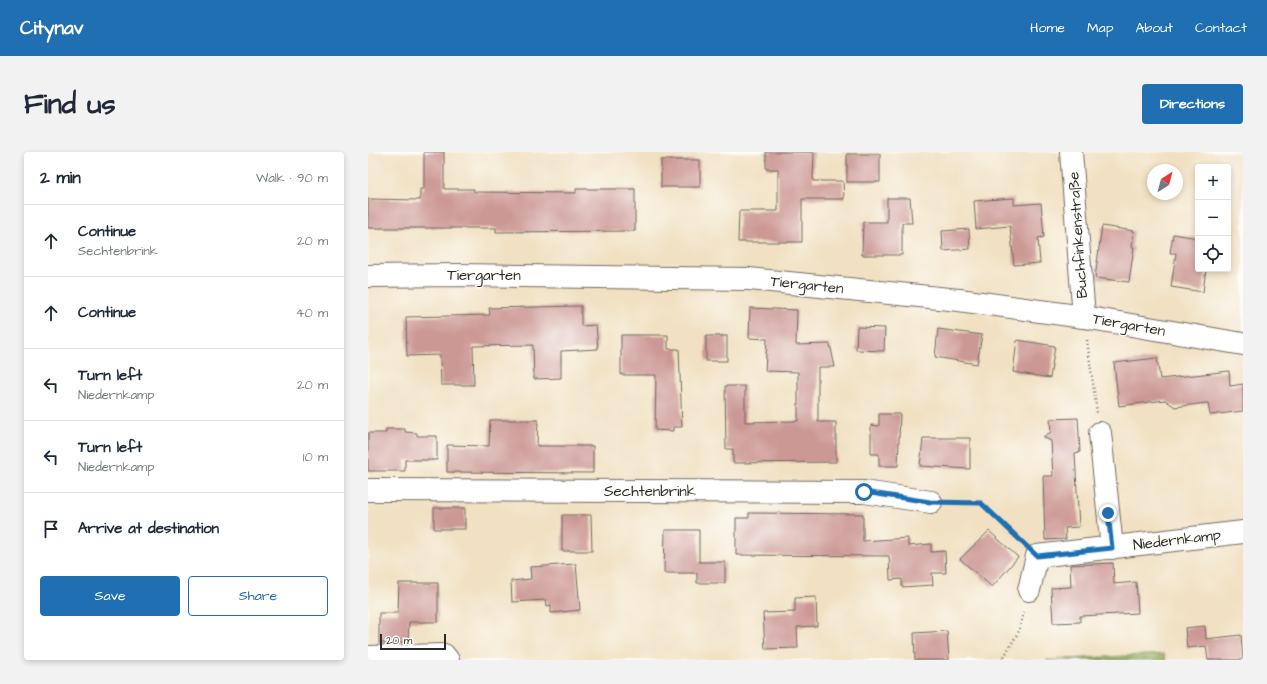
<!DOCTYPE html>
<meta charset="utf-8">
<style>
:root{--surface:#fff;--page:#f2f2f3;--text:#1f2937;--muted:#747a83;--line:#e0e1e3;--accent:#1f6fb2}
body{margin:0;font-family:"Architects Daughter",sans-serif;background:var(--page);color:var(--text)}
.controls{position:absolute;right:12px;top:12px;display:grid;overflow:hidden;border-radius:4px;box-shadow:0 2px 6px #0003}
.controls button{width:36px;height:36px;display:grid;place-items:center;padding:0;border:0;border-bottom:1px solid var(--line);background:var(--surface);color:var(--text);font:20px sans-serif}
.compass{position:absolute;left:779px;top:12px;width:36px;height:36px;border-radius:50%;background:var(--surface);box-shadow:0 2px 6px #0003;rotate:36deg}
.scale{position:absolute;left:12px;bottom:10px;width:66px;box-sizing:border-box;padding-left:4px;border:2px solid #2b2b2b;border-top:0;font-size:11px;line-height:14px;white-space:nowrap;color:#2b2b2b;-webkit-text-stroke:3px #fdfcf7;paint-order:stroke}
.stop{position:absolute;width:12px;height:12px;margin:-9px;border:3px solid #1f6fb2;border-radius:50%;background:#fff}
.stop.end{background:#1f6fb2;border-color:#fff;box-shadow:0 1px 4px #0008}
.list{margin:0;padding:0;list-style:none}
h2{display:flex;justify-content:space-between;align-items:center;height:52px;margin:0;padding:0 16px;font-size:17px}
h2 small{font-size:13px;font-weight:400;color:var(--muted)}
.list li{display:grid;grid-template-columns:26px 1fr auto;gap:12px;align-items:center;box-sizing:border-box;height:72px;padding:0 16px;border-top:1px solid var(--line)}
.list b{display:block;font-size:15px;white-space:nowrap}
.list p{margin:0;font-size:13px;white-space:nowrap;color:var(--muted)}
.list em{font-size:13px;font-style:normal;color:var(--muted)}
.actions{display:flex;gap:8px;padding:12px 16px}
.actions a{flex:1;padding:9px 0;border:1px solid var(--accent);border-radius:4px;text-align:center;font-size:14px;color:var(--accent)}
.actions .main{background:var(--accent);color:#fff}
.icon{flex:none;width:22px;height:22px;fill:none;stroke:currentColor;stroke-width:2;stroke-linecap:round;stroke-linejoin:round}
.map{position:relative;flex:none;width:875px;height:508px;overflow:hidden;border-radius:4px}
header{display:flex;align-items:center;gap:24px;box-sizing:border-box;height:56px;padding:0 20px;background:var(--accent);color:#fff}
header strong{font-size:19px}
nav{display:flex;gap:22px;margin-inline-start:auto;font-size:14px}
.intro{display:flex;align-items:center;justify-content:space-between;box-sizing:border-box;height:96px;padding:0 24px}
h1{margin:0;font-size:28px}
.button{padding:10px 18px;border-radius:4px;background:var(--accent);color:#fff;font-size:14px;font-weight:700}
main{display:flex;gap:24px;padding:0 24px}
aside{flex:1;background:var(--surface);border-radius:4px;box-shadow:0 2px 6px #0003}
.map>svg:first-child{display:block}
.forest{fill:#95ad5f;stroke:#606c45}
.building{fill:#cc9894}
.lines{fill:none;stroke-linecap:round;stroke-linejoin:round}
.minor-casing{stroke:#706a60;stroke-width:24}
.path{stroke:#706a60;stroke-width:2.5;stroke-dasharray:1 3;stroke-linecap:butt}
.minor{stroke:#fff;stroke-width:22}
.route{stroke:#1f6fb2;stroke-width:5}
.labels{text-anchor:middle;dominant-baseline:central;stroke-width:3;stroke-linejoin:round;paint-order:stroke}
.street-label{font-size:15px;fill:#2b2b2b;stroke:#fdfcf7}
</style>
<header>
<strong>Citynav</strong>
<nav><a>Home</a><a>Map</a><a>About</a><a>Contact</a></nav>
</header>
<div class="intro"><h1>Find us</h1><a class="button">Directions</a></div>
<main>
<aside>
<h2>2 min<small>Walk · 90 m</small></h2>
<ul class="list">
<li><svg class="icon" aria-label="ahead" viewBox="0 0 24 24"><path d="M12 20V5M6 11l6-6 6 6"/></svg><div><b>Continue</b><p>Sechtenbrink</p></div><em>20 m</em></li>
<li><svg class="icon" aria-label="ahead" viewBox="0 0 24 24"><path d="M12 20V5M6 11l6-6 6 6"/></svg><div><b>Continue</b></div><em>40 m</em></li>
<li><svg class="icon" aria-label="left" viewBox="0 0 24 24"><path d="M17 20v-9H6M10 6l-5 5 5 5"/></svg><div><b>Turn left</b><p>Niedernkamp</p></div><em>20 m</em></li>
<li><svg class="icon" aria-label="left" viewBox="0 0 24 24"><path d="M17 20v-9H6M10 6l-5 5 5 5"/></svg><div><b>Turn left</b><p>Niedernkamp</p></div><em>10 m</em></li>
<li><svg class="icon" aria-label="arrive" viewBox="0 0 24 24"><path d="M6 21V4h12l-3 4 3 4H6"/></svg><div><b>Arrive at destination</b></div></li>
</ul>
<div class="actions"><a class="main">Save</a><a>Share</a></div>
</aside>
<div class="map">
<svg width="875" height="508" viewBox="0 0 875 508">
<rect width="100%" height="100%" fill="#fdfcf7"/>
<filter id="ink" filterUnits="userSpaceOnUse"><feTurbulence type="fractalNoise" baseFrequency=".025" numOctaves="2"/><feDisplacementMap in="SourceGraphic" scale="8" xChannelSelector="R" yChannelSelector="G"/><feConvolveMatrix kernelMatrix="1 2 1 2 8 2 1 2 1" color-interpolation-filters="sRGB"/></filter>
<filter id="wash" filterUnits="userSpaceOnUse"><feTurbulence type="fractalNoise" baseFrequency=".012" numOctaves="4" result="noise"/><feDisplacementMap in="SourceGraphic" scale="16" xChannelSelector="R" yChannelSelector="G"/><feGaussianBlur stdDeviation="0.9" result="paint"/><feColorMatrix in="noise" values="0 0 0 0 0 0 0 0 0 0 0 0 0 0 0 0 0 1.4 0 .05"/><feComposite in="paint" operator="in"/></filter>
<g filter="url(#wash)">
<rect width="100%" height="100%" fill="#f1e0c1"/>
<path class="forest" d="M796,502l2,6h-120z"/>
<g id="blocks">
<g class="building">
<path d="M56,0h20v37h30v3l102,1v-4h59v42l-139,1v-4h-128v-29l52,1v-11h4z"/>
<path d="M398,0h48l-1,29h30l1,18h-42v43h-64l1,-31h39v-42h-12z"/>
<rect x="479" y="2" width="33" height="28"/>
<rect x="293" y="8" width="39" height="27"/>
<path d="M519,46h23l2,25h-10v32h-40l1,-33h24z"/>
<path d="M646,46v7l27,-2 3,34 -6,1 2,25 -26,2 -4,-39 -34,3 -2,-28z"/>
<path d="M734,74l32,5 -2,16h2l-5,35 -34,-4z"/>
<path d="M601,77l1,20 -27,2 -1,-20z"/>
<path d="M805,82l25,4v31h8l-3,23 -32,-5 5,-34h-6z"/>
<path d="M213,154v20l15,-1 2,24 -37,2v27l-27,1 -1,-34 -60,1 1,39h-33l-1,-30 -33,1 -1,-39 84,-2 -1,-7z"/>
<path d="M382,156l47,2 -1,35 34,-1 5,23h-17v55h18v40l-103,1v-14h-7l-1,-63h20v36l53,-1v-49l-33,-1 2,-32 -18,-1z"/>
<path d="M489,175l28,1 -1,23 -28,-1z"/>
<path d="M570,177l44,6 -5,29 -42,-7z"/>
<path d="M253,183h47v14h11l3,78h-9v4l-18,-1 1,-55h-35z"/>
<rect x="338" y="184" width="21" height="25"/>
<path d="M649,188l38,6 -5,32 -37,-6z"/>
<path d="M789,206l3,21 69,-8 1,15 13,-2v27l-33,4 -2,-12h-2l-31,4 -10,-7 -46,6 -5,-43z"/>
<path d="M511,262h21l-2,52h-19v-12h-8v-29l8,1z"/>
<path d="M710,266l2,34 -5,1 4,74 -14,1 1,11 -21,1 -2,-64h10l-2,-35 -8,-4 8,-5 -1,-13z"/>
<path d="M122,268h48l-1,26h56v27l-146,-1v-27l42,1z"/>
<path d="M18,277h19v3l12,1v3h20v24h-32v11h-37v-38h18z"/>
<path d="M555,286h47v31l-50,-3z"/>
<rect x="66" y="356" width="31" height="21"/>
<path d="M381,361l114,1v27l45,-3v8l23,-2v8l14,-1 1,22h-14l1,12 -31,2v-8l-12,1 -1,-24 -153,-1v-37h13z"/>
<path d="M194,363h29l1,36h-30z"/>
<path d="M297,378h34v32h26v21h-28v-10h-33z"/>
<path d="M621,379l29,26 -26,30 -32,-28z"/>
<path d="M745,411l1,21 22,-2 2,31 -58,3v6l-27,1 -2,-35 20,-1 -1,-22z"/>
<path d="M208,412l4,46 -29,3v-8l-4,1 -1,-6 -34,2 -1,-21 20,-2 -1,-12z"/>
<path d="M31,431h39v39h-29l-1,20 -29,1v-30h19z"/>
<path d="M448,445l1,29 -20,1 1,21 -33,1 -2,-36 32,-1v-14z"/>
<path d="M837,474l1,13 35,-4 2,25h-35l-2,-14 -19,2 -2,-20z"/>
<path d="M579,479l2,29h-34l-1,-27z"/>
</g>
</g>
</g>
<g filter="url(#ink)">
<use href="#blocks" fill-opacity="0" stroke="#706a60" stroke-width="1"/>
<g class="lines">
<defs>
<g id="minor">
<path d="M703,0l13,165"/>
<path d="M0,124l89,-1 292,4 210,21 125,17 159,27"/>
<path d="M732,281l12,115"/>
<path d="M0,338l496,2 67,10"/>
<path d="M661,438l8,-34 206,-24"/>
<path d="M0,505l76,-2 4,5"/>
</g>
</defs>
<use href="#minor" class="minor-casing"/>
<g class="path">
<path d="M719,188l10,73"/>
<path d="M585,350l28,1 41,39"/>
<path d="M634,508l17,-29 5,-19"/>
</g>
<use href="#minor" class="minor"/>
</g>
</g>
<g class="lines" filter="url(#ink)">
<path class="route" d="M496,340l66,10 51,1 56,53 75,-8 -4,-35"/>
</g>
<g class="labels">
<g class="street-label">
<text transform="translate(710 83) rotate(-94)">Buchfinkenstraße</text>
<text x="116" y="123">Tiergarten</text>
<text transform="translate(439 133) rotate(6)">Tiergarten</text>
<text transform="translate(761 173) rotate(10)">Tiergarten</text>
<text x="282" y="339">Sechtenbrink</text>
<text transform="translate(809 388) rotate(-7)">Niedernkamp</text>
</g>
</g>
</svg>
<div class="controls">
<button>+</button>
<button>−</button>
<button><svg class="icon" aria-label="locate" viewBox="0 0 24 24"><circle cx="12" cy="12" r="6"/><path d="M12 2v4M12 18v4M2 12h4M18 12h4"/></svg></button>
</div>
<svg class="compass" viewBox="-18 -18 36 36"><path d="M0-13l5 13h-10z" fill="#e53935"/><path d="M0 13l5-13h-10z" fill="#747a83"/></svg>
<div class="scale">20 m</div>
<div class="stop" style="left:496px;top:340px"></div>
<div class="stop end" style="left:740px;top:361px"></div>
</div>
</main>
